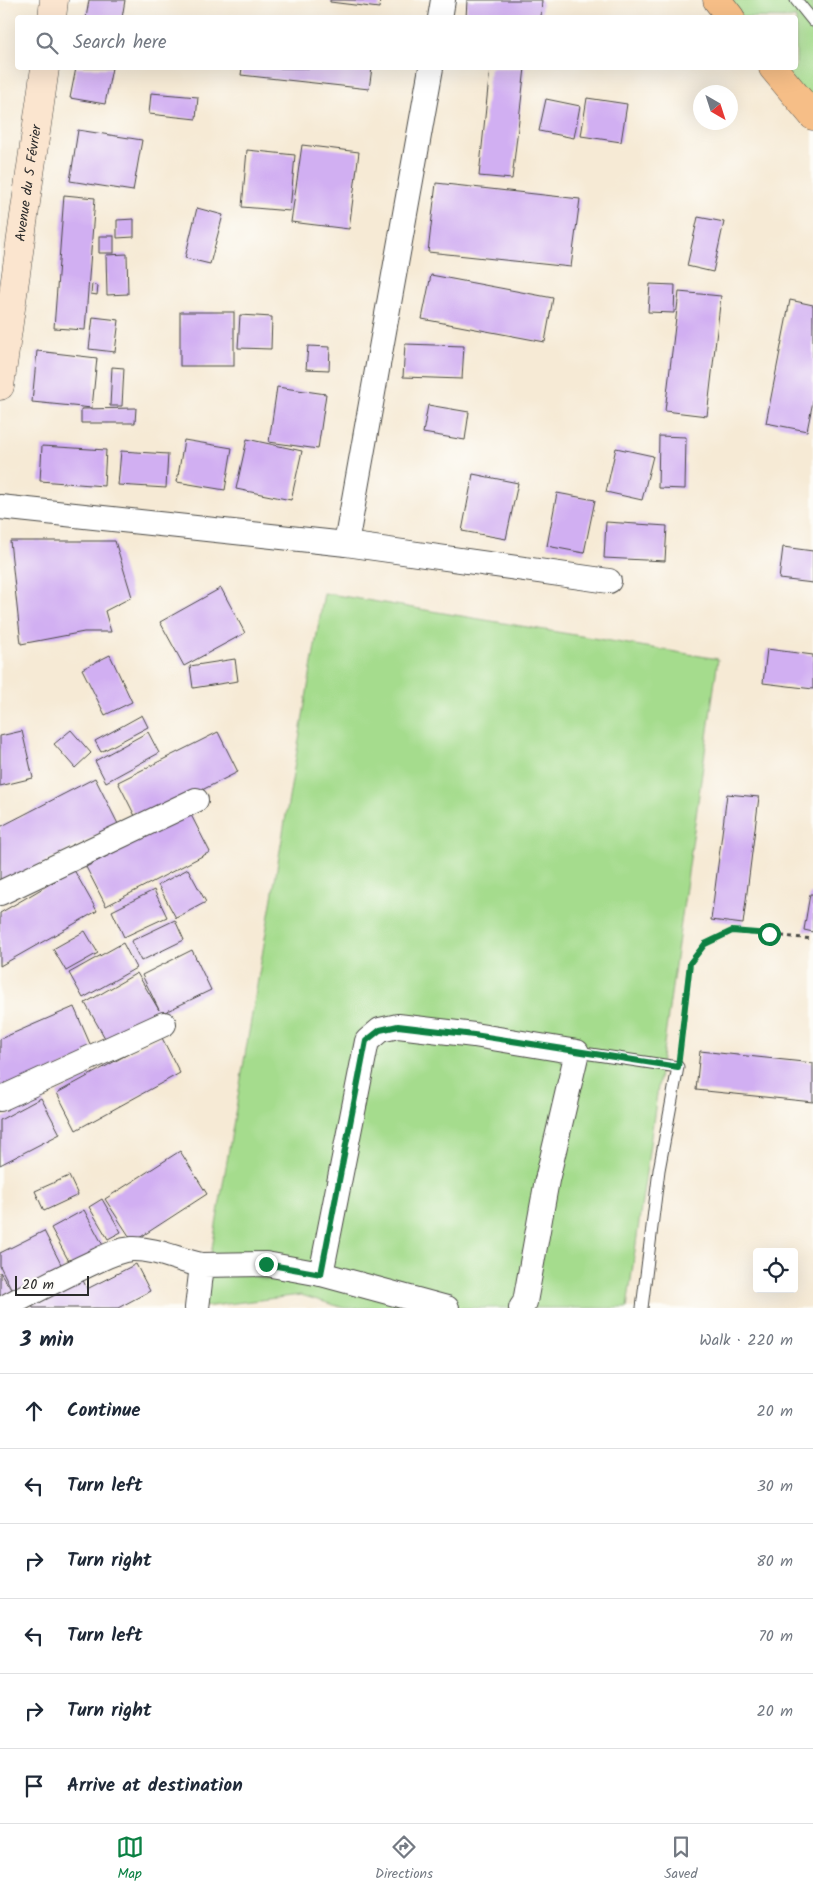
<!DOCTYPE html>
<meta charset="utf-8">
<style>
:root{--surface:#fff;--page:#f6f6f7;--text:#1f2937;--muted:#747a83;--line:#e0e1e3;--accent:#0b8043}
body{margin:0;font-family:Kalam,sans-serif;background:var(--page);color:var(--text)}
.controls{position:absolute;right:15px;bottom:15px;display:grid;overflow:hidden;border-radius:5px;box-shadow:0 5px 20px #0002}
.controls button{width:45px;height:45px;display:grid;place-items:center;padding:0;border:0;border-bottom:1px solid var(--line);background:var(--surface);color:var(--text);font:25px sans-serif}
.compass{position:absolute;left:693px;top:85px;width:45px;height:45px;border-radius:50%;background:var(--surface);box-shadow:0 5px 20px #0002;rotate:141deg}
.scale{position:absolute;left:15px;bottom:12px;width:74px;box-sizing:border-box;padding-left:5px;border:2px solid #2b2b2b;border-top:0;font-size:14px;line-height:18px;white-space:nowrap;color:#2b2b2b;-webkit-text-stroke:4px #fdfcf7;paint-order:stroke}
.stop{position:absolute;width:15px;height:15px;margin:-11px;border:4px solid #0b8043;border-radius:50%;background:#fff}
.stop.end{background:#0b8043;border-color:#fff;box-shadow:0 1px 5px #0008}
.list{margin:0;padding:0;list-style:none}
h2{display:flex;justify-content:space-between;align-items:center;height:65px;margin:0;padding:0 20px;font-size:21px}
h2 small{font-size:16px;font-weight:400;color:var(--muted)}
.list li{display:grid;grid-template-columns:32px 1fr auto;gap:15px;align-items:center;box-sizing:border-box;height:75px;padding:0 20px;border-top:1px solid var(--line)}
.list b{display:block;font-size:19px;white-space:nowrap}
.list em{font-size:16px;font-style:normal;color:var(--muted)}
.icon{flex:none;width:28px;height:28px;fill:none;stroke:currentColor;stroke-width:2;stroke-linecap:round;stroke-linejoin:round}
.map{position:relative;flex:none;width:813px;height:1308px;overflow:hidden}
.search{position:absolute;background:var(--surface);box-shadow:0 5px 20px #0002;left:15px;right:15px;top:15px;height:55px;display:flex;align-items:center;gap:12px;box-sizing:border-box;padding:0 18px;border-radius:5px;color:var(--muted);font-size:19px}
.sheet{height:515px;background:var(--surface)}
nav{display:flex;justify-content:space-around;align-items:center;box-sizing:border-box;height:70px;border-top:1px solid var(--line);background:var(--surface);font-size:14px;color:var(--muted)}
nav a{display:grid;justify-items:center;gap:2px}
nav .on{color:var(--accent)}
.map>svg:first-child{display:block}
.green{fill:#a5dc8d;stroke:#68845c}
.building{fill:#d1aff2}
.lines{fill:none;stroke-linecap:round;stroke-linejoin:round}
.lane-casing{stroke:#494844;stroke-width:13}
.street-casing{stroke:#494844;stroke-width:26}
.secondary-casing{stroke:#494844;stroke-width:29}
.primary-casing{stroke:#494844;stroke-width:29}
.path{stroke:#494844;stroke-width:3;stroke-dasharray:4 4;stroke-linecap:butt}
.lane{stroke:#fff;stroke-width:11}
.street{stroke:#fff;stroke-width:24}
.secondary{stroke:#fbe5cf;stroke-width:28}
.primary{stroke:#f6be87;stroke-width:28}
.route{stroke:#0b8043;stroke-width:6}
.labels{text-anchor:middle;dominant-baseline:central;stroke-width:4;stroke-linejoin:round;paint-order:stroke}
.street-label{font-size:14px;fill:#2b2b2b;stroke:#fdfcf7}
</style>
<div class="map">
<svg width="813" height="1308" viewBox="0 0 813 1308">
<rect width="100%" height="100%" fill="#fdfcf7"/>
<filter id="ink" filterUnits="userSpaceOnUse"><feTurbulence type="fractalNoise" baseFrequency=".02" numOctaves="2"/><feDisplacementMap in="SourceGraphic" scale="10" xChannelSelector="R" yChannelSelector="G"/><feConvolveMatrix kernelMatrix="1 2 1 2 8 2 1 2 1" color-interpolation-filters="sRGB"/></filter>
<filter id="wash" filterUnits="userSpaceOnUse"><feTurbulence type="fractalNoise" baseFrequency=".0096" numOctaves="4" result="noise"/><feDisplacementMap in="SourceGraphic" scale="20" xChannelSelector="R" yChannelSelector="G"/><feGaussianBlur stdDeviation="1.12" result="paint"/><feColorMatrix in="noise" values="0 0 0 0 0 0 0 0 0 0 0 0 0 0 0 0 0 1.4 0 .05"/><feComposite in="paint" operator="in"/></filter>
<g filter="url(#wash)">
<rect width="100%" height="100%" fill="#f6ead5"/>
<g class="green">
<path d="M716,0h97v112l-39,-44h22v-50l-65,-1z"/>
<path d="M324,593l394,66 -91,649h-283l-43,-13 -99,12z"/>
</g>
<g id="blocks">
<g class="building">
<path d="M89,0h36l-3,18h-36z"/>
<path d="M330,0h50l-1,8 -49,-6z"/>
<path d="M467,0h75l-1,18h-75z"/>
<path d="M76,68h36l-7,36 -35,-6z"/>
<path d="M242,68h130l-3,21 -128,-14z"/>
<path d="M490,68h35l-13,111 -33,-3z"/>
<path d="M151,93l47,4 -2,22 -47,-5z"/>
<path d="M587,98l40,6 -6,38 -40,-6z"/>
<path d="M546,99l34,7 -6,32 -35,-7z"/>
<path d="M78,130l64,10 -9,51 -63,-10z"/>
<path d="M302,145l57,7 -10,77 -58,-7z"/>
<path d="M247,150l48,5 -5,56 -48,-4z"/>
<path d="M436,183l144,16 -9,68 -143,-15z"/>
<path d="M64,195l31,3 -10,132 -31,-2z"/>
<path d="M197,208l26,7 -13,49 -25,-6z"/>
<path d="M698,217l26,5 -11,50 -26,-6z"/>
<path d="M134,219v18l-17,1v-18z"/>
<rect x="99" y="236" width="15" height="17"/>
<path d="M127,254l1,40 -21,1 -1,-40z"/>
<path d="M431,275l122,23 -8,44 -123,-23z"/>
<path d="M92,284l6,2 -1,9 -6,-1z"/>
<path d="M650,284l25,1 -1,28 -26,-1z"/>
<path d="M679,292l42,4 -14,120 -42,-5z"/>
<path d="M790,300l23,5v96l-6,30 -41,-8z"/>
<rect x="180" y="312" width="54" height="54"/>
<path d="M240,315l32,2 -1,32 -33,-1z"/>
<path d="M93,317l26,3 -4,32 -26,-3z"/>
<path d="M405,344l59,2 -2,33 -59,-2z"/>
<path d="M308,346l22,1 -1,23 -23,-1z"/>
<path d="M37,351l60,7 -5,50 -60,-6z"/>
<path d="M112,367l12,1 -2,38h-12z"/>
<path d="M277,387l49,7 -8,55 -49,-7z"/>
<path d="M428,405l41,7 -4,28 -42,-7z"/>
<path d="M136,408l-1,15h-54v-14z"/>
<path d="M659,436l27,1 -1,52 -27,-1z"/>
<path d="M247,439l55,12 -11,49 -55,-11z"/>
<path d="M184,440l48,8 -7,42 -48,-8z"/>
<path d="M42,446l64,4 -2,36 -64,-5z"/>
<path d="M616,448l37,8 -11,44 -36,-8z"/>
<path d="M121,451l47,3 -2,34 -48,-3z"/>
<path d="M473,474l45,9 -12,56 -44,-8z"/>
<path d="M557,493l38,7 -11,53 -37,-7z"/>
<path d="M606,522l61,4 -2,35 -61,-3z"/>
<path d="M10,541h105l17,56 -27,14 6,21h-27l-63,12z"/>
<path d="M783,547l30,4v32l-34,-4z"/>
<path d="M221,588l24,45 -61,33 -24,-44z"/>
<path d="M767,649l46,6v34l-50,-6z"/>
<path d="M110,655l22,47 -27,13 -23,-46z"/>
<path d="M235,659l3,22 -45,7 -3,-22z"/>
<path d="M142,715l6,12 -47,25 -6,-11z"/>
<path d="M71,730l20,23 -16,15 -21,-24z"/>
<path d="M22,731l11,47 -33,8v-50z"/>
<path d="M148,732l11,21 -53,29 -11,-21z"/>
<path d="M218,732l20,40 -100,50 -20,-40z"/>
<path d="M95,778l23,46 -118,62v-59z"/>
<path d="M727,794l32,3 -16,127 -32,-4z"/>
<path d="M190,813l20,39 -104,54 -20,-39z"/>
<path d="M188,869l18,33 -30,16 -18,-33z"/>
<path d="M74,870l23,41 -97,55v-53z"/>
<path d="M154,890l13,27 -43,20 -12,-26z"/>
<path d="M810,894h3v38l-9,-2z"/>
<path d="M175,920l9,20 -43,21 -10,-20z"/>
<path d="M85,931l13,22 -32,18 -13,-22z"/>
<path d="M123,943l13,25 -53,30 -14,-25z"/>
<path d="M192,950l19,40 -50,24 -52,31 -24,-42 52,-30 22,37 -17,-35z"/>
<path d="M74,1007l20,46 -94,40v-54z"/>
<path d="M161,1036l19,37 -104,57 -19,-37z"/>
<path d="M700,1051l113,12v39l-117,-12z"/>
<path d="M41,1098l19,36 -60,31v-45z"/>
<path d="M180,1151l27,43 -74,48 -28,-43z"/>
<path d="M69,1176l9,19 -34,16 -9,-20z"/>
<path d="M102,1199l19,33 -13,7 -19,-32z"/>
<path d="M84,1210l21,39 -33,18 -21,-39z"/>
<path d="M44,1231l21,41 -65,35v-35l14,22 -14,-28v-13z"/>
<path d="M136,1264l14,27 -32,17h-85l-2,-4 51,-26 5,11z"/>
</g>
</g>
</g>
<g filter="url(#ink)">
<use href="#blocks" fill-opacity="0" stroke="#494844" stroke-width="1"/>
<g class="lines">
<defs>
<g id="lane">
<path d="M796,0l17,21"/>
<path d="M577,1052l101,15 -19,103 -17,138"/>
</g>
<g id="street">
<path d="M440,18l3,-18"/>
<path d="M0,507l346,37 263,37"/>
<path d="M346,544l85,-476"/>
<path d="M0,893l196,-93"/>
<path d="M0,1099l164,-75"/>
<path d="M321,1274l46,-233 13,-11 18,-4 76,9 103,17 -30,128 -22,122 -4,6"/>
<path d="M3,1308c30,-16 59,-31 89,-45 13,-6 25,-13 40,-14 24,-1 47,12 70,16"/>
<path d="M197,1308l5,-43 64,-1 55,10 126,34"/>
</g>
<g id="secondary">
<path d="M52,18l2,-18"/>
<path id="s1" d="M0,386l45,-318"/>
</g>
<g id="primary">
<path d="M717,0l14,18"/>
<path d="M773,68l40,48"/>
</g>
</defs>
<use href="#lane" class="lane-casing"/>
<use href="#street" class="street-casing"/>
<use href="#secondary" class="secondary-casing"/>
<use href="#primary" class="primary-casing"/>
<path class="path" d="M680,1051l10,-88 15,-19 27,-13 81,8"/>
<use href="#lane" class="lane"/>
<use href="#street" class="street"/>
<use href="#secondary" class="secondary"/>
<use href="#primary" class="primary"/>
</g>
</g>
<g class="lines" filter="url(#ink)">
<path class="route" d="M266,1264l55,10 45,-233 14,-11 18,-4 76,9 204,32 12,-104 15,-19 27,-13 37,3"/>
</g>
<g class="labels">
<g class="street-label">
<text stroke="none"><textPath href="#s1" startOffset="205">Avenue du 5 Février</textPath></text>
</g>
</g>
</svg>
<div class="controls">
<button><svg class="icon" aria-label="locate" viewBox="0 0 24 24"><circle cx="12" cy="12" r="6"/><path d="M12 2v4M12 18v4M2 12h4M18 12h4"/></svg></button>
</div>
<svg class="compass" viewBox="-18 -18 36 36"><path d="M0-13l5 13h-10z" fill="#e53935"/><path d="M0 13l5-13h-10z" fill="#747a83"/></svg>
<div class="scale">20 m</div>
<div class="stop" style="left:769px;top:934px"></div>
<div class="stop end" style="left:266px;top:1264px"></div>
<div class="search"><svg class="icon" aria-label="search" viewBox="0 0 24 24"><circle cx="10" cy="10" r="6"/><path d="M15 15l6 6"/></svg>Search here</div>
</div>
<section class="sheet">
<h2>3 min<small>Walk · 220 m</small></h2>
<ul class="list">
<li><svg class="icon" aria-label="ahead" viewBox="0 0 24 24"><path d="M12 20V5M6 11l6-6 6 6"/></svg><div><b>Continue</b></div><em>20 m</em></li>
<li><svg class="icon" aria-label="left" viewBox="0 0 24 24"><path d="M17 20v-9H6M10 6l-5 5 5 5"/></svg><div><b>Turn left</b></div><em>30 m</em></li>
<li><svg class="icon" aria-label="right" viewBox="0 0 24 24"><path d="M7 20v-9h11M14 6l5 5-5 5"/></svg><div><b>Turn right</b></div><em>80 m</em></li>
<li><svg class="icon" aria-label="left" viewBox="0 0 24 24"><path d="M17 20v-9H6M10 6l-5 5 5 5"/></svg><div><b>Turn left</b></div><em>70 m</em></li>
<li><svg class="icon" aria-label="right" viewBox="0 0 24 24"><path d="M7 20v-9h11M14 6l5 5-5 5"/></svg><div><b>Turn right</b></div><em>20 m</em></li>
<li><svg class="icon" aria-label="arrive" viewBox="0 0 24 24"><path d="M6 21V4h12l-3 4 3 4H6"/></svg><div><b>Arrive at destination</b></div></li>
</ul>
</section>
<nav>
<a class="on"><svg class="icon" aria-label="map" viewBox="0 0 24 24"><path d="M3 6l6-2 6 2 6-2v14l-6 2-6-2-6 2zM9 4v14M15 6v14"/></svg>Map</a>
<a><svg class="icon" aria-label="directions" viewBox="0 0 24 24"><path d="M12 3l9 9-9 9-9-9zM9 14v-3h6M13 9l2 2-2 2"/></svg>Directions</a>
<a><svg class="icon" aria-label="saved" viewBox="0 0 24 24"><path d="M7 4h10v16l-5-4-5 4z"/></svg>Saved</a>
</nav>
